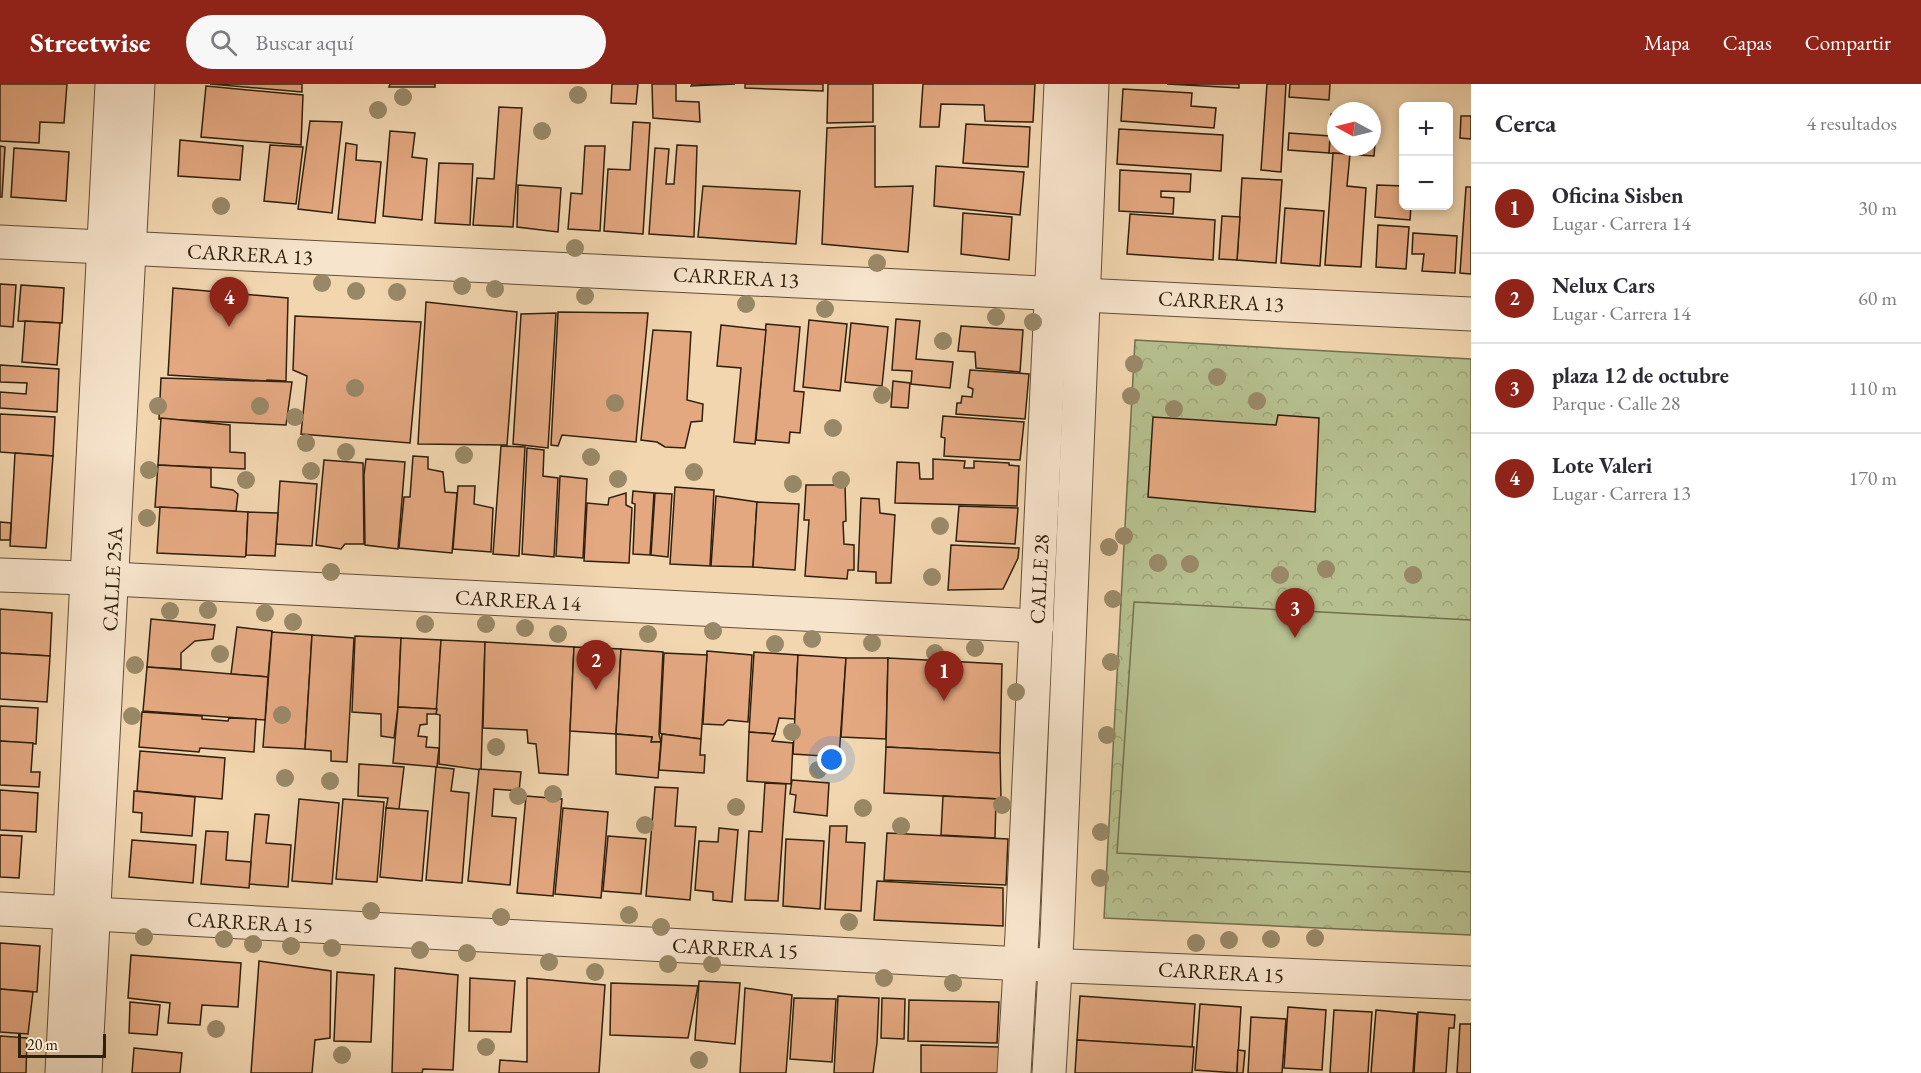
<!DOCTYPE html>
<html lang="es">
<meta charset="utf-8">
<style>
:root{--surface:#fff;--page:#f7f7f7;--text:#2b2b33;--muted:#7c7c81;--line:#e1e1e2;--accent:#8f2418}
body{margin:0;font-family:"EB Garamond",serif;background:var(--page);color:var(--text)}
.controls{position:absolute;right:18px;top:18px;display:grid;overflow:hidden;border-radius:9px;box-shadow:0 3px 9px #0003}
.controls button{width:54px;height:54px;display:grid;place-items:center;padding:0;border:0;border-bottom:2px solid var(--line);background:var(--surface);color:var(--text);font:30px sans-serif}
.compass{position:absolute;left:1327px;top:18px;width:54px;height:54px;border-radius:50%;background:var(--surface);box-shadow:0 3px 9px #0003;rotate:277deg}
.scale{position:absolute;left:18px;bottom:15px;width:88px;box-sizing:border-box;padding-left:6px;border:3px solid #2f200c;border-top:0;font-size:16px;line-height:21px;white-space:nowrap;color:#2f200c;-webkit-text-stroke:4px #f7e4cc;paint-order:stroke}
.you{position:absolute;left:832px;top:676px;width:21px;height:21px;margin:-15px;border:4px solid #fff;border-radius:50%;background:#1a73e8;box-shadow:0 0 0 9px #1a73e833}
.badge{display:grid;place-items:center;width:39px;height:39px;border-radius:50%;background:var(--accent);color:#fff;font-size:20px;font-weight:700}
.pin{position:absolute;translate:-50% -50px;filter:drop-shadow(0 2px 3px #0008)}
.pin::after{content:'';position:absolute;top:32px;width:21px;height:18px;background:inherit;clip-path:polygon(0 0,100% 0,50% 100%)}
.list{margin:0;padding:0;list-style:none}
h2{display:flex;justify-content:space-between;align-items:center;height:78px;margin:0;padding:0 24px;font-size:26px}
h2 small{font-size:20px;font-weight:400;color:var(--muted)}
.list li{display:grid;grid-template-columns:39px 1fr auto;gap:18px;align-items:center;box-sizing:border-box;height:90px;padding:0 24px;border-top:2px solid var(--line)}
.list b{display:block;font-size:22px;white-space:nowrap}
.list p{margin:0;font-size:20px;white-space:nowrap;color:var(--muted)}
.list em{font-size:20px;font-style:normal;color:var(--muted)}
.icon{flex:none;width:33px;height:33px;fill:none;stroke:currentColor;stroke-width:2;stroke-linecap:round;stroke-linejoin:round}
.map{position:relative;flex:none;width:1471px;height:989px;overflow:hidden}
header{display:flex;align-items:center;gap:36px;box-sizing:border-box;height:84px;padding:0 30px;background:var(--accent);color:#fff}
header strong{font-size:28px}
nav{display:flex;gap:33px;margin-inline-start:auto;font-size:21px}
.search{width:420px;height:54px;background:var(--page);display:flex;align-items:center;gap:15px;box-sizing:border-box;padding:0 21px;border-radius:33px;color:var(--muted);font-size:22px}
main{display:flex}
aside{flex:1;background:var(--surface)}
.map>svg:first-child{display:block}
.park{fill:url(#park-crowns);stroke:#72704d;stroke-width:1.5}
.pitch{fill:#b6bf8e;stroke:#72704d;stroke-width:1.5}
.building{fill:#e4a881;stroke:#2f200c;stroke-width:1.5}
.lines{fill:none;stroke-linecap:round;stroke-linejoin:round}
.minor-casing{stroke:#604e35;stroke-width:35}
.minor{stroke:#f7e4cc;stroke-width:33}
.tree{fill:#998867}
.labels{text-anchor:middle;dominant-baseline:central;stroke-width:4.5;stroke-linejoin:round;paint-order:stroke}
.street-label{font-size:21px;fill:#2f200c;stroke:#f7e4cc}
</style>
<header>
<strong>Streetwise</strong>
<div class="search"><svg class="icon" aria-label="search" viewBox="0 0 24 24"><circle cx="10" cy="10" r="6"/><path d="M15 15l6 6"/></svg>Buscar aquí</div>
<nav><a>Mapa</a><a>Capas</a><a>Compartir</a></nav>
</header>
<main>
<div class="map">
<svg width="1471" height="989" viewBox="0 0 1471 989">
<defs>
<pattern id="park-crowns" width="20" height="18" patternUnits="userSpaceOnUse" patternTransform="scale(1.5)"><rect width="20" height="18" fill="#b6bf8e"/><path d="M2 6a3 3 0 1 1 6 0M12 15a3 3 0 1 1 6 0" fill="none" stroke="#9da479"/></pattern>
</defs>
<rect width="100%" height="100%" fill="#f2d6b0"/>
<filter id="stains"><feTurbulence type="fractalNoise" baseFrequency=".00333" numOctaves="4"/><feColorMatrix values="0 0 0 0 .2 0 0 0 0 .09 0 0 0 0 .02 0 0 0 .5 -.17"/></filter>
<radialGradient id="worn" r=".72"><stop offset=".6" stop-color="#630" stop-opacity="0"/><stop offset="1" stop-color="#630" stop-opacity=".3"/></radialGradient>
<path class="park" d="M1135,256l336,19v576l-367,-17z"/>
<path class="pitch" d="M1134,518l337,18v252l-354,-19z"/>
<g class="building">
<path d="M0,0h67l-3,39 -24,-1 -1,21 -39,-2z"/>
<path d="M210,0h92v8z"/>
<path d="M390,0h45v3h-46z"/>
<path d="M612,0h26l-2,20 -25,-1z"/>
<path d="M652,0h24v17l23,1 1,20 -47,-4z"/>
<path d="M692,0h43l-44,2z"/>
<path d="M745,0h78v7l-78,-3z"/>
<path d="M828,0h45v38l-46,1z"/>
<path d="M923,0h112l-2,38 -48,-1 -1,-16 -43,-1 -2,23h-19z"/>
<path d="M1167,0h72v4z"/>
<path d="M1267,0h19l-5,88 -20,-2z"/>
<path d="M1290,0h40l-1,16 -40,-3z"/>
<path d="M206,2l97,9 -2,50 -100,-8z"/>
<path d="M1123,5l69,4 -1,13 25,2 -2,20 -93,-7z"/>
<path d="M499,23l23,1 -9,119 -40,-2 4,-47 17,1z"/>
<path d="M1331,30h5v33h36v-30h5l-3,39 -45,-3z"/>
<path d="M1461,32h10v23l-11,-1z"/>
<path d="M310,37l32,1 -10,91 -34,-4z"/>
<path d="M633,38l17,1 -7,111 -39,-3 4,-62 22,1z"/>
<path d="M966,40l64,3 -2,40 -65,-4z"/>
<path d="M875,42v61l38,-1 -5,66 -86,-8 5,-116z"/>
<path d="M1119,45l104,6 -2,36 -104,-7z"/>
<path d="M390,47l25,2 -3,24 15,2 -5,61 -39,-4z"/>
<path d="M1289,49l41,3 -1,17 -41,-3z"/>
<path d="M180,56l63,6 -3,34 -62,-4z"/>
<path d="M346,59l11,2 -1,15 25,2 -6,61 -37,-4z"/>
<path d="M270,61l33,2 -7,57 -32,-3z"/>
<path d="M677,61l20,1 -3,91 -45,-3 6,-86 14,1 -3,35h8z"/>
<path d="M0,62l5,1 -3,50h-2z"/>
<path d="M585,62h20l-5,85 -32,-2 3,-36 11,1z"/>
<path d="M14,64l55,4 -3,49 -55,-4z"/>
<path d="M1333,69l17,1 -3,32 19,2 -5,79 -36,-2z"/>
<path d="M439,79l34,1 -3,61 -35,-2z"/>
<path d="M936,82l88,6 -4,43 -86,-9z"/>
<path d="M1120,86l71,4 -1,18 -29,-1v6l13,1 -1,16 -54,-3z"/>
<path d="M1242,94l40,2 -6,83 -39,-3z"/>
<path d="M518,101l43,3 -3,44 -41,-5z"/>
<path d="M1377,101l27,1v20h7l-1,14 -35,-3z"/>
<path d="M703,102l97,5 -4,53 -98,-7z"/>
<path d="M1466,103h5v87l-11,-1z"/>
<path d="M1285,124l39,3 -4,55 -39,-3z"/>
<path d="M963,129l49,4 -3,43 -48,-6z"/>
<path d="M1130,130l85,6 -2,40 -86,-6z"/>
<path d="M1222,132l18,1 -3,43 -18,-1z"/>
<path d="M1378,141l31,2 -3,42 -30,-2z"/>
<path d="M1413,149l44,3 -2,37 -33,-2 2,-17h-12z"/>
<path d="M0,200l16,1 -3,42 -13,-1z"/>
<path d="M21,201l43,3 -2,35 -44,-2z"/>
<path d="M173,204l115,10 -2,83 -19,-1 -1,1 -98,-6z"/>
<path d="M426,218l91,10 -10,133 -89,-1z"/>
<path d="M558,228l90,1 -12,129 -74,-7 -4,11 -7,-1z"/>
<path d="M556,229l-8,135 -35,-4 8,-130z"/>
<path d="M295,232l126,6 -11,121 -109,-9 6,-58 -14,-6z"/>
<path d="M896,235l24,2 -4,38 37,3 -3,26 -39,-4 1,-13 -20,-1z"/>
<path d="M809,236l38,4 -7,67 -37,-4z"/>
<path d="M25,237l35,2 -3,42 -35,-3z"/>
<path d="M851,239l37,4 -6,59 -37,-4z"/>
<path d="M766,240l34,3 -6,64 10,1 -4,41 -10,-1 -1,11 -33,-3z"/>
<path d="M721,241l45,5 -11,114 -21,-2 7,-74 -24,-2z"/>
<path d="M961,242l62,4 -3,42 -44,-4 -1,-16 -17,-1z"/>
<path d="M653,246l38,2 -4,68 16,4 -1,17 -11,1 -6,26 -20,-1 -8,-5 -16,-2z"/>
<path d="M0,281l59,4 -2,43 -57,-4v-16l26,2 1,-11 -27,-1z"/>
<path d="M970,286l59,4 -4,45 -69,-5 1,-11h4l1,-7 10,1 1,-8 -5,-2z"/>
<path d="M161,294l131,4 -6,43 -127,-6z"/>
<path d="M893,297l17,2 -2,25 -17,-1z"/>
<path d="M0,330l55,3 -2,39 -53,-4z"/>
<path d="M1278,331l41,3 -4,94 -167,-15 5,-80 123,8z"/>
<path d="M943,332l81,6 -4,38 -76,-4 1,-18 -4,-1z"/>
<path d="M161,334l69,7v27l15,1v16l-87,-4z"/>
<path d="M501,362l24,1 -6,109 -26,-2z"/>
<path d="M527,364l17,2 -1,26 15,2 -4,79 -32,-3z"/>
<path d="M15,369l38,3 -7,92 -36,-2z"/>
<path d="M413,372l15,1v12l15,3 2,20 12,1 -5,60 -53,-5 5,-51h6z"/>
<path d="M366,375l39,3 -7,87 -33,-4 -1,-70z"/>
<path d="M933,375l32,2 -1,7h10v-7l35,2v2l10,1 -2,40 -122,-3 2,-41 22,1 1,16h13z"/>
<path d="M324,376l39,3 1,81h-19l-4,5 -25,-4z"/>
<path d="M158,381l53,3v19l22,3 5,4 -2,17 -81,-4z"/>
<path d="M560,392l27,3 -4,79 -27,-2z"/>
<path d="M280,397l37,3 -5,62 -36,-2z"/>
<path d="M806,401h39l1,36 -3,1 1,22 10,1v25h-6l-1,9 -42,-3 4,-56h-5z"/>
<path d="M458,402h17l-1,18 19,4 -2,44 -38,-3z"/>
<path d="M675,403l39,3 -4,76 -40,-2z"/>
<path d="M633,407l21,2 -4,62 -17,-1 2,-50 -3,-1z"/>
<path d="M626,409v12l6,3 -3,55 -45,-2 3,-58 21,2 1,-7z"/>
<path d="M655,409l17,1 -4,63 -17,-2z"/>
<path d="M716,412l41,6 -4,65 -42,-1z"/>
<path d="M861,414l18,1 1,14 15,2 -4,68h-15v-11l-18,-1z"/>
<path d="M757,418l42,2 -4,66 -42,-3z"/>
<path d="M959,422l59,2 -3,36 -59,-3z"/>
<path d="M160,423l88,5 -2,43 -1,2 -88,-4z"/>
<path d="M248,428l30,1 -3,43 -29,-1z"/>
<path d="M0,438l11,1 -1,17h-10z"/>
<path d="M951,461l68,3 -1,10 -15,31 -55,1z"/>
<path d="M0,525l52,4 -2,43 -50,-3z"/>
<path d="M151,535l64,6 -2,14 -18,2 -14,12v16l-34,-2z"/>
<path d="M237,543l35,4 -4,46 -37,-3z"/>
<path d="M272,548l40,3 -7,114 -42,-2z"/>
<path d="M312,551l42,3 -7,124 -16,-1v-10l-26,-2z"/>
<path d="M355,552l46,2 -3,69 -4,31 -13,-2v-22l-29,-2z"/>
<path d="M401,554l40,2 -4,69 -39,-2z"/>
<path d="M441,556l44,2 -4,128 -42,-6 1,-49 -4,-1z"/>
<path d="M485,558l89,5 -6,128 -29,-2 -3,-29 -8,-1 -1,-13 -44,-2z"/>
<path d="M574,563l47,2 -5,85 -46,-3z"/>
<path d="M621,565l42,3 -4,82 2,8h-10l1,-5 -36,-3z"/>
<path d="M707,567l45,4 -4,67 -20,-2 -5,5 -20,-1z"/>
<path d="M754,568l44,3 -3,64 -16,-1 -4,16 -26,-2z"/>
<path d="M0,569l50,3 -3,46 -47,-3z"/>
<path d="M664,569l43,2 -6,84 -39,-5 -2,-1z"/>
<path d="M798,571l48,3 -7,99 -46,-3z"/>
<path d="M846,574h42l-2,81 -45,-2z"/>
<path d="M888,574l114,6 -2,89 -114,-6z"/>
<path d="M147,583l121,10 -3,43 -122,-9z"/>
<path d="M0,622l38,2 -2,36 -36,-3z"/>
<path d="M398,623l39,2 -1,5h-9v10l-7,1 -2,11 9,1 -1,10 13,1 -2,19 -44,-4z"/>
<path d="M142,628l60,4v3l26,2 1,-3 27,1 -2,33 -54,-4 -1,4 -60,-5z"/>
<path d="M749,648l26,2 -3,7 21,2 -2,41 -44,-3z"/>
<path d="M616,650l36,3 -1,5h10l-3,36 -42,-4z"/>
<path d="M662,650l39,5 -1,16h5l-1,18 -45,-3z"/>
<path d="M0,657l33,2 -2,29h9l-1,15 -39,-2z"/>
<path d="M886,663l114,6 1,46 -117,-6z"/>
<path d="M140,667l85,7 -3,41 -85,-8z"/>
<path d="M359,680l45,3 -5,42 -13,-1 2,-10 -30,-2z"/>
<path d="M436,683l18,2 -3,22 18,2 -7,90 -36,-3z"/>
<path d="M479,685l42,3 -2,19 -25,-2 -2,27 24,2 -6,67 -42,-4z"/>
<path d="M792,696l37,3 -2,33 -33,-4 2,-17 -6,-1z"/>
<path d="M765,699l21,1 -8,117 -33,-1 4,-69 13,1z"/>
<path d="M655,703l23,1 -3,38 21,1 -6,73 -44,-4z"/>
<path d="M0,706l38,3 -2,39 -36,-2z"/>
<path d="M134,707l61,6 -3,39 -51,-4 1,-19 -9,-1z"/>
<path d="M526,712l36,3 -9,97 -36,-3z"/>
<path d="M943,712l53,3 -1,39 -54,-3z"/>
<path d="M299,715l40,4 -7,81 -40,-3z"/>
<path d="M343,715l41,3 -7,80 -41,-3z"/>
<path d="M386,724l42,3 -6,70 -42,-4z"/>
<path d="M563,724l45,4 -7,86 -46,-4z"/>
<path d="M255,730l14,1 -3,28 25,2 -3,42 -39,-3z"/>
<path d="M830,742h17l-1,16 19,1 -4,68 -36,-2z"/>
<path d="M719,744l19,2 -6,72 -19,-2v-8l-18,-2 4,-49 19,1z"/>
<path d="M206,747l22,1 -2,28 25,2 -2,26 -48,-4z"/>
<path d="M887,749l121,6 -2,46 -122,-5z"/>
<path d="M0,751l22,1 -3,42 -19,-1z"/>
<path d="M608,752l38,3 -5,55 -38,-3z"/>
<path d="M786,755l38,2 -4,68 -37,-3z"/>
<path d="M132,756l64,5 -3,38 -64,-6z"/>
<path d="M877,797l126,7v38l-129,-6z"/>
<path d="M0,859l40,3 -3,46 -37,-3z"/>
<path d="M131,871l110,8 -3,44 -36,-2 -2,20 -32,-2 2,-20 -42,-5z"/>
<path d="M259,877l72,10 -1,67 -15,2 -3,33h-61z"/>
<path d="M395,884l63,7 -5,95 -30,-1 -1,4h-30z"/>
<path d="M337,888l37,3 -3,67 -37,-1z"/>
<path d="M470,894l45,3 -4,51 -42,-1z"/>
<path d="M527,894l78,7 -6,88h-100l1,-13 27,2z"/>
<path d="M699,897l41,2 -5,61 -40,-4z"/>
<path d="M611,899l87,3 -10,52 -78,-3z"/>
<path d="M745,904l47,7 -6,78h-46z"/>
<path d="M0,905l33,3 -5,42 -28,-2z"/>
<path d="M838,912l41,2 -2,45 -4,30h-39z"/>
<path d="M1080,912l115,8 -3,44 -115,-8z"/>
<path d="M794,914l42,1 -4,63 -42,-3z"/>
<path d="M882,914l23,1 -1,40 -23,-1z"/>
<path d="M909,916l90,2 -2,41 -89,-2z"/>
<path d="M130,918l30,3 -3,30 -28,-2z"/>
<path d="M1200,920l41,3 -4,66 -42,-3z"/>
<path d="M1288,923l38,3 -4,60 -38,-2z"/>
<path d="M1334,926l38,2 -4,61h-38z"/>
<path d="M1376,926l41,4 -4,59h-42z"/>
<path d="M1418,928l37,3 -1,13h-5l-3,45h-32z"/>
<path d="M1251,933l35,2 -4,54h-34z"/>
<path d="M1460,940h11v49h-14z"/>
<path d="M0,952l27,2 -1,35h-26z"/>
<path d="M1077,956l117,7 -2,26h-117z"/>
<path d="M921,961l78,2v26h-78z"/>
<path d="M134,964l48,5 -2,20h-48z"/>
<path d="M1238,966l7,1 -2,22h-6z"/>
</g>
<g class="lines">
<defs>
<g id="minor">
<path d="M0,158l1471,72"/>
<path d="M0,491l112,4 925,47"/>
<path d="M0,825l1021,55 450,19"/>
<path d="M62,989l50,-989"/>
<path d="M85,989l53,-989"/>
<path d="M1014,989l8,-139 39,-850"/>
<path d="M1049,989l8,-137 35,-852"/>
</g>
</defs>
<use href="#minor" class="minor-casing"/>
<use href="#minor" class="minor"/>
</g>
<g class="tree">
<circle cx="578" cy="11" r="9"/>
<circle cx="403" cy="13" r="9"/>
<circle cx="378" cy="26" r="9"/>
<circle cx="542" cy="47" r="9"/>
<circle cx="221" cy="122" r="9"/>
<circle cx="575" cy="164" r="9"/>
<circle cx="877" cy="179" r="9"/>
<circle cx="322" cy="199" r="9"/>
<circle cx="462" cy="202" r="9"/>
<circle cx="495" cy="205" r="9"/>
<circle cx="356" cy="207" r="9"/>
<circle cx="397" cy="208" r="9"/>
<circle cx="585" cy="212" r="9"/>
<circle cx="746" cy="220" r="9"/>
<circle cx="825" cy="225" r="9"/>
<circle cx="996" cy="233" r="9"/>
<circle cx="1033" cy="238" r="9"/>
<circle cx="943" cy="257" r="9"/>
<circle cx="1134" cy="280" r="9"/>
<circle cx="1217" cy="293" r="9"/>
<circle cx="355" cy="304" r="9"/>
<circle cx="882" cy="311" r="9"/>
<circle cx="1131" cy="312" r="9"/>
<circle cx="1257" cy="317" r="9"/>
<circle cx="615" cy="319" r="9"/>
<circle cx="158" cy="322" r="9"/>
<circle cx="260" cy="322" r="9"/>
<circle cx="1174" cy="325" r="9"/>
<circle cx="295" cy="333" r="9"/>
<circle cx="833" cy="344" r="9"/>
<circle cx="306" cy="359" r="9"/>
<circle cx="346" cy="368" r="9"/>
<circle cx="464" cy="371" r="9"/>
<circle cx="591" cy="373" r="9"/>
<circle cx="149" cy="386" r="9"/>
<circle cx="311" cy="387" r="9"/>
<circle cx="694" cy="388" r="9"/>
<circle cx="618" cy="395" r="9"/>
<circle cx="246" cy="396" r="9"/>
<circle cx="841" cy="396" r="9"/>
<circle cx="793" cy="400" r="9"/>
<circle cx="147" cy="434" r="9"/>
<circle cx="940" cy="442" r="9"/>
<circle cx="1124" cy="452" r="9"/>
<circle cx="1109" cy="463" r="9"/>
<circle cx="1158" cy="479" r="9"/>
<circle cx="1190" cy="480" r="9"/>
<circle cx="1326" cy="485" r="9"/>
<circle cx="331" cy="488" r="9"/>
<circle cx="1280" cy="491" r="9"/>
<circle cx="1413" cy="491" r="9"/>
<circle cx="932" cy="493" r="9"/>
<circle cx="1113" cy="515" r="9"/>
<circle cx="208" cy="526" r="9"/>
<circle cx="170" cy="527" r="9"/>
<circle cx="265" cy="529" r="9"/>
<circle cx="293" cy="538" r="9"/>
<circle cx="425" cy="540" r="9"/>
<circle cx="486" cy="540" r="9"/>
<circle cx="525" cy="544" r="9"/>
<circle cx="713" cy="547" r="9"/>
<circle cx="558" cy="550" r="9"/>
<circle cx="648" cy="550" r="9"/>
<circle cx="812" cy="555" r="9"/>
<circle cx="872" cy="559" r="9"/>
<circle cx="775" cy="560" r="9"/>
<circle cx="975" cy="564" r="9"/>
<circle cx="935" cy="569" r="9"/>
<circle cx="220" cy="570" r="9"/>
<circle cx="1111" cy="578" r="9"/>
<circle cx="135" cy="581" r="9"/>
<circle cx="1016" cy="608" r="9"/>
<circle cx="282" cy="631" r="9"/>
<circle cx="132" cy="632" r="9"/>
<circle cx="792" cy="648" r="9"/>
<circle cx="1107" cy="651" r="9"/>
<circle cx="496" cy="663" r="9"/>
<circle cx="818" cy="686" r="9"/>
<circle cx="285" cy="694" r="9"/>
<circle cx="330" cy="697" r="9"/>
<circle cx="553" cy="710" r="9"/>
<circle cx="518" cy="712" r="9"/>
<circle cx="1002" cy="721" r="9"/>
<circle cx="736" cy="723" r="9"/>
<circle cx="863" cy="724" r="9"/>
<circle cx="645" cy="741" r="9"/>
<circle cx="901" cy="742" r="9"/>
<circle cx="1101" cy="748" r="9"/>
<circle cx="1100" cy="794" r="9"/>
<circle cx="371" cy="827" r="9"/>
<circle cx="629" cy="831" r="9"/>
<circle cx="501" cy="833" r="9"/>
<circle cx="849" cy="838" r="9"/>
<circle cx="661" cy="843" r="9"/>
<circle cx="144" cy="853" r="9"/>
<circle cx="1315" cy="854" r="9"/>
<circle cx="224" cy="855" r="9"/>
<circle cx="1271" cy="855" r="9"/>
<circle cx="1229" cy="856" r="9"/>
<circle cx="1196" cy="859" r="9"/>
<circle cx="253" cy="860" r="9"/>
<circle cx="291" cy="862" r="9"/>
<circle cx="332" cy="864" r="9"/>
<circle cx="420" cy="866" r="9"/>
<circle cx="467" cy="869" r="9"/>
<circle cx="549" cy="878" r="9"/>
<circle cx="668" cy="880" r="9"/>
<circle cx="712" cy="880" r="9"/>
<circle cx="595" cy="888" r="9"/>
<circle cx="884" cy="894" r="9"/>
<circle cx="953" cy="899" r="9"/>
<circle cx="216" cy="945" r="9"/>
<circle cx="486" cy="963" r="9"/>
<circle cx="342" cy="971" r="9"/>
<circle cx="699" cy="976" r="9"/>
</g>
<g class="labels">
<g class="street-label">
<text transform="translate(250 170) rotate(3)">CARRERA 13</text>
<text transform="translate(736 193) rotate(3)">CARRERA 13</text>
<text transform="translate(1221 217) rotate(3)">CARRERA 13</text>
<text transform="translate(112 495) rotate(-87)">CALLE 25A</text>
<text transform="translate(1039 495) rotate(-87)">CALLE 28</text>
<text transform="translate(518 516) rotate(3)">CARRERA 14</text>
<text transform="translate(250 838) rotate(3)">CARRERA 15</text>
<text transform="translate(735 864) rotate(3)">CARRERA 15</text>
<text transform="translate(1221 888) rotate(3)">CARRERA 15</text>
</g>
</g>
<rect width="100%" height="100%" filter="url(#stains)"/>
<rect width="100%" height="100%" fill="url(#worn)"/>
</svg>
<div class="controls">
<button>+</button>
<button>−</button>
</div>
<svg class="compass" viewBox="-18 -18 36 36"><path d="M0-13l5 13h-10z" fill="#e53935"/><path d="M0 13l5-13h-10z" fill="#7c7c81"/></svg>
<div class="scale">20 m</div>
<div class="you"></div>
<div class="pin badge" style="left:944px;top:617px">1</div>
<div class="pin badge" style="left:596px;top:606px">2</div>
<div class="pin badge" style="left:1295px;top:554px">3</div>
<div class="pin badge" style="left:229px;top:243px">4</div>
</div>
<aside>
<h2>Cerca<small>4 resultados</small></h2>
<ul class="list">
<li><span class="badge">1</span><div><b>Oficina Sisben</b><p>Lugar · Carrera 14</p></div><em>30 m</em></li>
<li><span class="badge">2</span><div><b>Nelux Cars</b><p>Lugar · Carrera 14</p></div><em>60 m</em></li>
<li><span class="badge">3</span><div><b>plaza 12 de octubre</b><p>Parque · Calle 28</p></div><em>110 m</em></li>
<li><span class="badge">4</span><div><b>Lote Valeri</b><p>Lugar · Carrera 13</p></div><em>170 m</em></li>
</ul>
</aside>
</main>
